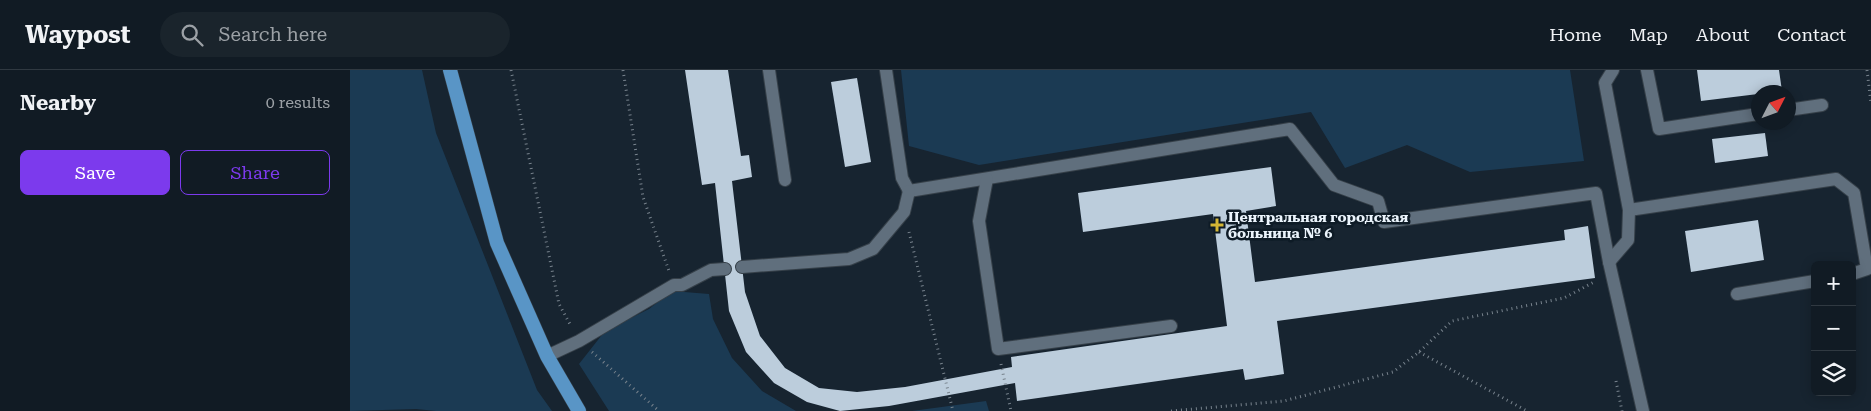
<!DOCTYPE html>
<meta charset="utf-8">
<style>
:root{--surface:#111b24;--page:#1a242c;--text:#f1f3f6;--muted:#9ca1a6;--line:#303941;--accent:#7c3aed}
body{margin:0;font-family:"Roboto Serif",serif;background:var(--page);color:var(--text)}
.controls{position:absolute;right:15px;bottom:15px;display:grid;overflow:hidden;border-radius:8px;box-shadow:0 2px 12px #0003}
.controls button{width:45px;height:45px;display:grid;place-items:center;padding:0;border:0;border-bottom:1px solid var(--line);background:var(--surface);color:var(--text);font:25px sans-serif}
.compass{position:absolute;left:1401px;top:15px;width:45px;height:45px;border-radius:50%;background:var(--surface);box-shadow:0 2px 12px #0003;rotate:48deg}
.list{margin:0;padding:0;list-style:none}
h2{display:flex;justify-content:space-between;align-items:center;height:65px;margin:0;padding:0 20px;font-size:21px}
h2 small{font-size:16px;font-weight:400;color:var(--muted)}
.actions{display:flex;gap:10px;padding:15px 20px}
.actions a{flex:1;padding:11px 0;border:1px solid var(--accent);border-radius:8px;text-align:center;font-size:18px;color:var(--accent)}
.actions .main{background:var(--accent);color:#fff}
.icon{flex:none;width:28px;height:28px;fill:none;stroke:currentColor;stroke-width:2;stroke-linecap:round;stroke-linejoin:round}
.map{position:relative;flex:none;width:1521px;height:341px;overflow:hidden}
header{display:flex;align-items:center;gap:30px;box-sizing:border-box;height:70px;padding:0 25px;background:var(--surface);border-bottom:1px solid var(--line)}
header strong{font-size:24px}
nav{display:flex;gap:28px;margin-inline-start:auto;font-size:18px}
.search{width:350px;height:45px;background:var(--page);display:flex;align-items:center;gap:12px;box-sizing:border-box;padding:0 18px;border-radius:28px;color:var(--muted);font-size:19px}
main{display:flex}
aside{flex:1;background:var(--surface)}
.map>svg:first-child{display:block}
.green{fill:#1b3a53}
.building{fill:#bccddc}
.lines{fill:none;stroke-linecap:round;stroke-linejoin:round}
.service-casing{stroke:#364049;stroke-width:14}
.primary-casing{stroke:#364049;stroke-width:15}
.path{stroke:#78838d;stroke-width:3;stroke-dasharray:1 4;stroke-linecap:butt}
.service{stroke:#606f7d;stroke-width:12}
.primary{stroke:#5995c6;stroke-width:14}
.poi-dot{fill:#d3b635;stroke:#0e1b26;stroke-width:2}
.labels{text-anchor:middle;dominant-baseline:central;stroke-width:5;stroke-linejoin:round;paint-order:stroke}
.poi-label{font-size:14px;font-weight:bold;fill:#ebf4fc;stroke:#0e1b26;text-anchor:start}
</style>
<header>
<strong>Waypost</strong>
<div class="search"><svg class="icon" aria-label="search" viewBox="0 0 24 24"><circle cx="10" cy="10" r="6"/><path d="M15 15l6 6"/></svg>Search here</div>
<nav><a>Home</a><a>Map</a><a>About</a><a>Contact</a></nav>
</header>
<main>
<aside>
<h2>Nearby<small>0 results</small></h2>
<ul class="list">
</ul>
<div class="actions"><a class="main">Save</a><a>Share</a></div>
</aside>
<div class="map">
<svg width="1521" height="341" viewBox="0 0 1521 341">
<rect width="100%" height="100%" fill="#172430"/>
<g class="green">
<path d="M0,0h72l14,63 101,257 15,21h-116l-20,-2 -66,2z"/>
<path d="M551,0h669l14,91 -114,11 -63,-27 -62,23 -34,-56 -332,53 -70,-19z"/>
<path d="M322,221l37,3 4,25 19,39 30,33 34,20h-187l-30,-47 26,-33 44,-22z"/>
<path d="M636,331l3,10h-77z"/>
</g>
<g class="building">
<path d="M335,0h43l13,86 8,-1 3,22 -20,4 13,111 15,44 25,32 34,20 38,4 48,-5 107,-20 -1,-10 216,-31 -14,-112 -130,18 -5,-39 193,-26 5,39 -30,5 9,71 310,-42 -1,-10 24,-4 7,52 -318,43 7,53 -39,6 -2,-11 -226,32 -2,-18 -126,23 -49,5 -33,-9 -33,-19 -28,-31 -17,-41 -14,-128 -13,2z"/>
<path d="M1347,0h82l3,21 -24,1v2l-57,7z"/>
<path d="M507,8l14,84 -26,5 -14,-85z"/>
<path d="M1415,63l3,23 -53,7 -3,-24z"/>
<path d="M1408,150l6,40 -73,12 -6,-41z"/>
</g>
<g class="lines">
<defs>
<g id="service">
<path d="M419,0l16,110"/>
<path d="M536,0l16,108 7,13 381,-62 44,56 44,16 6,21 212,-29 13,69 34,149"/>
<path d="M1297,0l12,59 99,-15"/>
<path d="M1438,40l34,-5"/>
<path d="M637,109l-8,42 19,128 173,-23"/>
<path d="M1279,140l207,-31 18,14 13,76 -15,5"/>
<path d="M1259,192l19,-22 1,-30 -24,-127 8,-13"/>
<path d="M392,197l107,-8 24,-10 31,-37 5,-21"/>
<path d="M1387,224l78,-13"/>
<path d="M197,286l32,-15 95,-56h8l29,-15 14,-1"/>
</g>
<path id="primary" d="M100,0l47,173 50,113 32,55"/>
</defs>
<use href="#service" class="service-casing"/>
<use href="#primary" class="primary-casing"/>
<g class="path">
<path d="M161,0l48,234 12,22"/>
<path d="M273,0l20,127 26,74"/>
<path d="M1517,0l4,33"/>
<path d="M559,162l44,179"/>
<path d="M242,282l67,59"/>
<path d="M1069,282l108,59"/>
<path d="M651,294l10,47"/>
<path d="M1266,311l6,30"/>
<path d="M821,341l113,-10 109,-29 26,-20 33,-31 112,-23 32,-17"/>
</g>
<use href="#service" class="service"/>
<use href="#primary" class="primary"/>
</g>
<path class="poi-dot" d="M864.5 147.5h5v5h5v5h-5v5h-5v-5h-5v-5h5z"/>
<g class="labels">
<g class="poi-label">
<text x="878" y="147">Центральная городская<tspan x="878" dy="16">больница № 6</tspan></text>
</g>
</g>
</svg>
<div class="controls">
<button>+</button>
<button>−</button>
<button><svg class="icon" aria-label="layers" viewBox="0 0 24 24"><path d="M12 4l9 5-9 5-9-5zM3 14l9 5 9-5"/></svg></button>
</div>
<svg class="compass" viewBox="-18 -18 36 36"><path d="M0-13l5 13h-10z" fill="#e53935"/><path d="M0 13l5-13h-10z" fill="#9ca1a6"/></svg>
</div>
</main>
